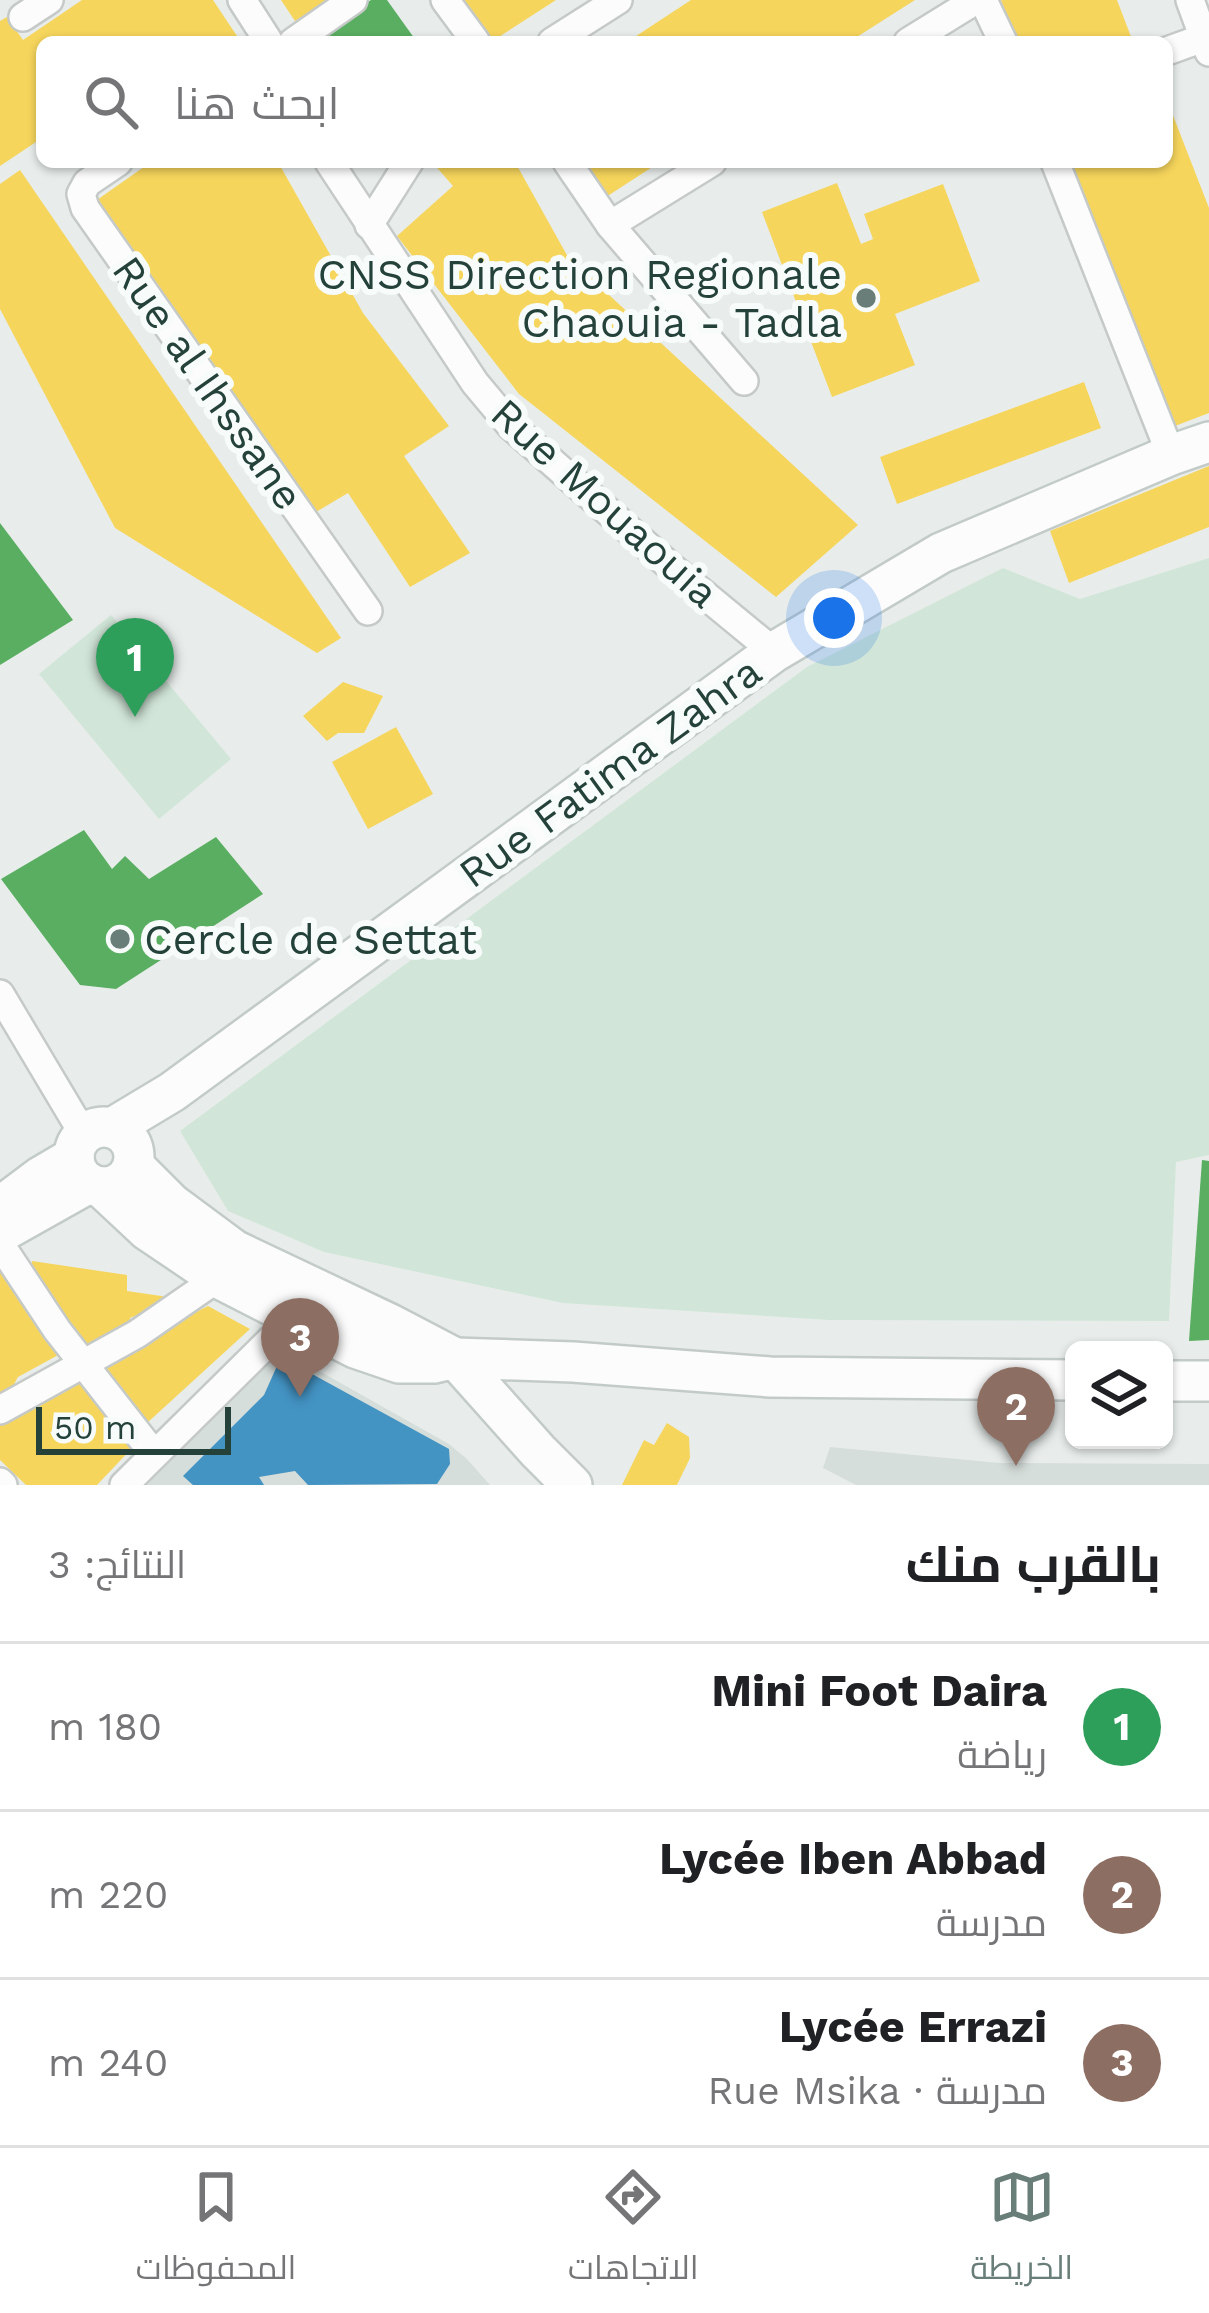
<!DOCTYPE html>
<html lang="ar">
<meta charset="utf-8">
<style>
:root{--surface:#fff;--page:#f6f6f6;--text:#202124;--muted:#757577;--line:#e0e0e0;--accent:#697e78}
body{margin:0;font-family:"Work Sans",Cairo,sans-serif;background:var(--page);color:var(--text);direction:rtl}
.controls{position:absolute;right:36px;bottom:36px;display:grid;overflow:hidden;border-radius:18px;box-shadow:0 3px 9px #0004}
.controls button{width:108px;height:108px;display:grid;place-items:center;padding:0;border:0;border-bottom:3px solid var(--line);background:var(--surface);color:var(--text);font:60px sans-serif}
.scale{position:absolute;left:36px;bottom:30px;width:195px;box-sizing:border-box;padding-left:12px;border:6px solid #24423a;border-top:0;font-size:33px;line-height:42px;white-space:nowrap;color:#24423a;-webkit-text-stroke:9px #f7fbf9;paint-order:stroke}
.you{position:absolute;left:834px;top:618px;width:42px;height:42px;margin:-30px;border:9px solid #fff;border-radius:50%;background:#1a73e8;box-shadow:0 0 0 18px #1a73e833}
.badge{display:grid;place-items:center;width:78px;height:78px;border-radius:50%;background:var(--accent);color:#fff;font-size:39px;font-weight:700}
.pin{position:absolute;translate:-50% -99px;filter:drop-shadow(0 3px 6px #0008)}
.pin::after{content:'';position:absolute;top:63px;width:42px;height:36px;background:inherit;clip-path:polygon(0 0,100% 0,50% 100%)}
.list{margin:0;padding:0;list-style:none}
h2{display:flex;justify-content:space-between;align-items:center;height:156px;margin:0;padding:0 48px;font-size:51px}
h2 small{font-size:39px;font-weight:400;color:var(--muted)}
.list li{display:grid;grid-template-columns:78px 1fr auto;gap:36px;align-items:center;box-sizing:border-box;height:168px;padding:0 48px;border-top:3px solid var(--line)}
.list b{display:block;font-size:45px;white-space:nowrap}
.list p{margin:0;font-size:39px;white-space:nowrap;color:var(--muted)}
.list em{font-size:39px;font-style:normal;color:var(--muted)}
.icon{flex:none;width:66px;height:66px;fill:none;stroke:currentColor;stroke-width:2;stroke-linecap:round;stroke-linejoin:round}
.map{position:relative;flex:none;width:1209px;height:1485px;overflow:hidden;direction:ltr}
.search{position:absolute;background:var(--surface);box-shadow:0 3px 9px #0004;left:36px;right:36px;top:36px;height:132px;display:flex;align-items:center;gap:30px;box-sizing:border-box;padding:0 42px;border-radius:18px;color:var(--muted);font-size:45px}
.sheet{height:660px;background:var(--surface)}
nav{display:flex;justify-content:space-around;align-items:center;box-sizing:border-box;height:168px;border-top:3px solid var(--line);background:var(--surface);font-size:33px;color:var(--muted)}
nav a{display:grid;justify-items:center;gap:6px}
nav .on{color:var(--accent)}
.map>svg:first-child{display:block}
.built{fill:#d6dedb}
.green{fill:#d1e6d8}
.homes{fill:#f6d55c}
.schools{fill:#4393c3}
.public{fill:#5aae61}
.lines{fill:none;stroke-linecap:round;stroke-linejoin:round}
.street-casing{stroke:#c5cac8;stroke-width:32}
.secondary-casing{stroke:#c3cbc8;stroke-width:44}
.street{stroke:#fcfcfc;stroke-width:27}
.secondary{stroke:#fcfcfc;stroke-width:39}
.poi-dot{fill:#697e78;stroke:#f7fbf9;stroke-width:4.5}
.labels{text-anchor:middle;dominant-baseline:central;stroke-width:12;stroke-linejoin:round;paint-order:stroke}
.poi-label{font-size:42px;fill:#24423a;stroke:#f7fbf9;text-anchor:end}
.street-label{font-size:42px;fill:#24423a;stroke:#f7fbf9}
</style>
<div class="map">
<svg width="1209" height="1485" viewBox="0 0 1209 1485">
<rect width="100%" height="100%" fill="#e8edeb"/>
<g class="built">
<path d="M282,1350l167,94 18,15 23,26h-346z"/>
<path d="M830,1447l170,16 209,1v21h-353l-33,-17z"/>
</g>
<g class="green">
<path d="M1209,558v597l-33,7 -7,159 -340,-1 -266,-17 -239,-51 -96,-41 -48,-80 627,-464 196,-99 77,31z"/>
<path d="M111,615l120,144 -72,60 -120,-145z"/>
</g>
<g class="homes">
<path d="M82,0h131l28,42h-199v96l-42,28v-145l7,-4 16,23z"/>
<path d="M281,0h48l-34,21z"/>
<path d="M457,0h99l-65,42h-7z"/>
<path d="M691,0h224l-66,42h-222z"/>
<path d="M1001,0h116l16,42h-116z"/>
<path d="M1167,100l42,108v205l-34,13 -104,-264h96z"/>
<path d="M151,162h127l85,151 86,113 -45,30 66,97 -60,34 -62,-94 -32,19 -222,-310z"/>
<path d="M432,162h83l53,95 290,268 -82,72 -257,-203 -122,-158 56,-50z"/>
<path d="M582,162h78l-54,35z"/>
<path d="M20,170l321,468 -24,15 -202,-125 -115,-219v-125z"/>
<path d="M837,183l24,61 12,-5 -9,-25 79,-30 37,97 -85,33 20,51 -83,32 -70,-185z"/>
<path d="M1084,382l17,46 -204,76 -17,-47z"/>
<path d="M1209,466v61l-140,56 -19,-52z"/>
<path d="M343,682l40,14 -19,37h-26l-11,8 -24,-25z"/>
<path d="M396,727l37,67 -65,35 -36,-67z"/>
<path d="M32,1261l95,14v16l41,6 -4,7 -34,14 -1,7 -47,24 -51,-81z"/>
<path d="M0,1268l60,86 -42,23 -7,13 -11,4z"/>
<path d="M208,1306l42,23 -103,94 -48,-61z"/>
<path d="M78,1373l56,73 -37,39h-71l-26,-25v-40z"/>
<path d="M667,1423l22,14 1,21 -13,27h-55l22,-45 10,5z"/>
</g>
<path class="schools" d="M281,1357l168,92 1,15 -13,20 -129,1 -13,-14 -36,6 5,8h-71l-10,-9 81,-81z"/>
<g class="public">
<path d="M371,0h16l30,42h-111z"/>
<path d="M0,523l73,97 -73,45z"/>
<path d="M84,830l28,39 13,-13 24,23 67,-42 47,57 -147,95 -36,-4 -79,-106z"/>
<path d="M1202,1160l7,1v179l-20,1z"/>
</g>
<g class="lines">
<defs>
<g id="street">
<path d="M242,0l27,42"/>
<path d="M445,0l31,42"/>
<path d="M983,0l20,42"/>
<path d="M1190,0l19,52"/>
<path d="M23,17l26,-17"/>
<path d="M293,42l60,-42"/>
<path d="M552,42l66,-42"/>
<path d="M908,42l68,-42"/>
<path d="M1167,51l36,-13"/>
<path d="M118,162l-31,21 -6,11 4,14 283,403"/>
<path d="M329,162l146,221 36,43 160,141 103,85"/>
<path d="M567,162l43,63 134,156"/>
<path d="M1055,162l116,293"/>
<path d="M369,225l40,-63"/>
<path d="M610,225l102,-63"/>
<path d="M0,994l84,141"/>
<path d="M0,1244l57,86 97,124"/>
<path d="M0,1410l137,-76 81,-56"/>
<path d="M0,1482l3,3"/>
<path d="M124,1485l171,-169"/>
</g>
<g id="secondary">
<circle cx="104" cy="1157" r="30"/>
<path d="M112,1128l60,-36 602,-440 167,-99 230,-98 38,-13"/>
<path d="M133,1165l39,39 62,46 156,74 65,34 83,93 34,34"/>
<path d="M101,1187l46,43 71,48 137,70 44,15h35l21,-5 118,4 197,15 304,3"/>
<path d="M0,1207l40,-30 34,-20"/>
<path d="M0,1233l89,-50"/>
<path d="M1164,1381h45"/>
</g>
</defs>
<use href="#street" class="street-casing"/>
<use href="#secondary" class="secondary-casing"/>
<use href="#street" class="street"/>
<use href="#secondary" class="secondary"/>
</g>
<g class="poi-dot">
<circle cx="866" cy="298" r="12"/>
<circle cx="120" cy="939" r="12"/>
</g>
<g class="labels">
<g class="poi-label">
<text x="842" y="274">CNSS Direction Regionale<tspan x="842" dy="48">Chaouia - Tadla</tspan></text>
<text x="144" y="939" text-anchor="start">Cercle de Settat</text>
</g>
<g class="street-label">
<text transform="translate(208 383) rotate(55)">Rue al Ihssane</text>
<text transform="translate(605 503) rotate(42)">Rue Mouaouia</text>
<text transform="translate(610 772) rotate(-36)">Rue Fatima Zahra</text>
</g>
</g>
</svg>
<div class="controls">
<button><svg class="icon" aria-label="layers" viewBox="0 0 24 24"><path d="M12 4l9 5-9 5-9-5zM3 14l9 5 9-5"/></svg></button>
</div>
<div class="scale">50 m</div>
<div class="you"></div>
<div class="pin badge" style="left:135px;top:717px;background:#2e9e5b">1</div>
<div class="pin badge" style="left:1016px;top:1466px;background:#8d6e63">2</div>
<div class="pin badge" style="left:300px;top:1397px;background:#8d6e63">3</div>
<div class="search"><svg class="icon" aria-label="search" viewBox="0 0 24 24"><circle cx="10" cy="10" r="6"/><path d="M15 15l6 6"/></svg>ابحث هنا</div>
</div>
<section class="sheet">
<h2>بالقرب منك<small>النتائج: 3</small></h2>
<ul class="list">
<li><span class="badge" style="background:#2e9e5b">1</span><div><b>Mini Foot Daira</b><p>رياضة</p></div><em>180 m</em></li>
<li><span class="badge" style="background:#8d6e63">2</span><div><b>Lycée Iben Abbad</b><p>مدرسة</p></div><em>220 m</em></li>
<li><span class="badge" style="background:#8d6e63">3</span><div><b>Lycée Errazi</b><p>مدرسة · Rue Msika</p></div><em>240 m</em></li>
</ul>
</section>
<nav>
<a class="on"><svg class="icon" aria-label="map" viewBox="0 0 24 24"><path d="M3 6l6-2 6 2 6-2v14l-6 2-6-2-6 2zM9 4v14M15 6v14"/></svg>الخريطة</a>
<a><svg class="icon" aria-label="directions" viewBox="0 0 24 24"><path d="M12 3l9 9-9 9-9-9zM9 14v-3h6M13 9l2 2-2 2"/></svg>الاتجاهات</a>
<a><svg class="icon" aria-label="saved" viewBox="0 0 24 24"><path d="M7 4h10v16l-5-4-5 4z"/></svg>المحفوظات</a>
</nav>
